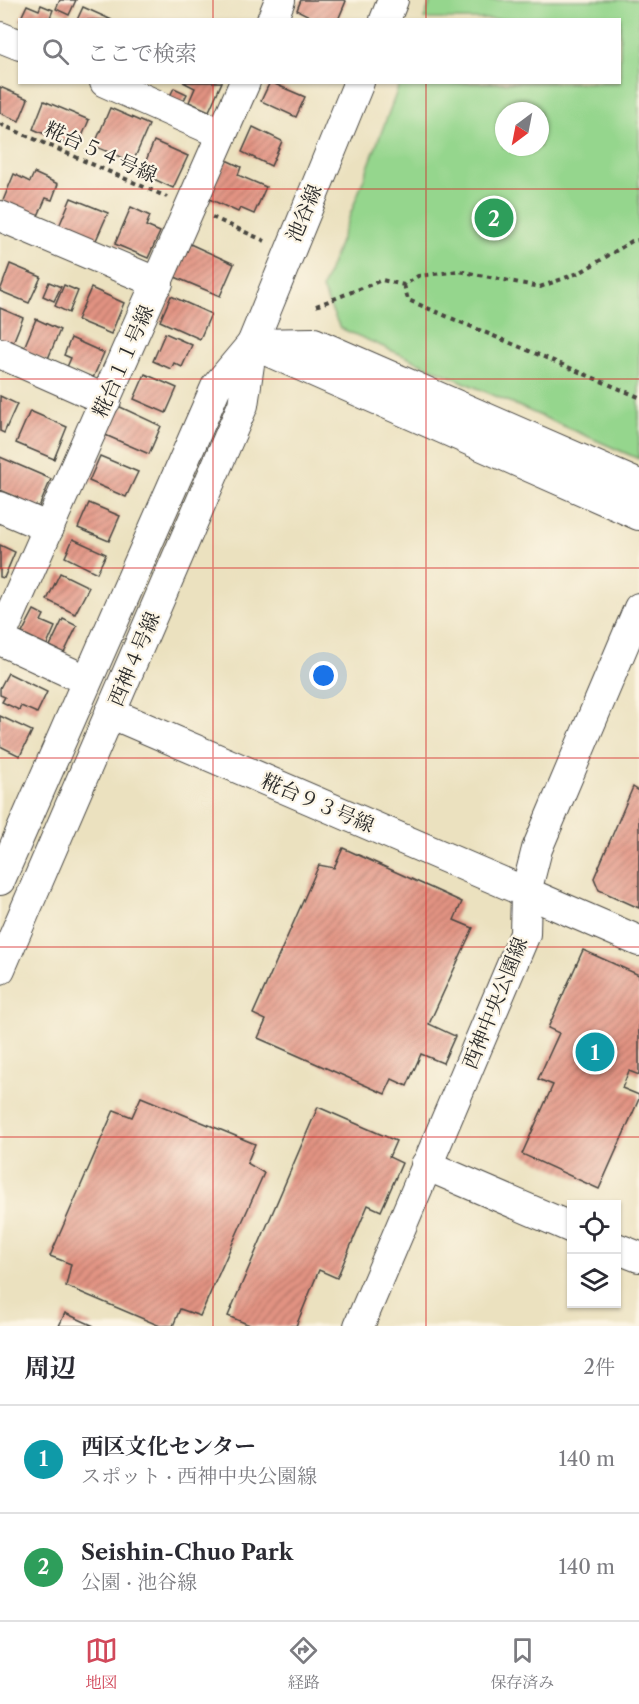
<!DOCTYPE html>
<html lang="ja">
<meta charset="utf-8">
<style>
:root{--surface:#fff;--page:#f2f2f3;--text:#2b2b33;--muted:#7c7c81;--line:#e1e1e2;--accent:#d1495b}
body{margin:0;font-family:"Libre Caslon Text","Noto Serif JP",serif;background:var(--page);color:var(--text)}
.controls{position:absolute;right:18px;bottom:18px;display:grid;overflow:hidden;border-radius:0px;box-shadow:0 2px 4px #0004}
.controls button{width:54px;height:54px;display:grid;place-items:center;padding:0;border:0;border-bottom:2px solid var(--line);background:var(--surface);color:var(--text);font:30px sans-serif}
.compass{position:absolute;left:495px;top:102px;width:54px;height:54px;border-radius:50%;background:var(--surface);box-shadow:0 2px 4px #0004;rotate:212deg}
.you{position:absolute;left:324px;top:676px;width:21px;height:21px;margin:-15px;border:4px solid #fff;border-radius:50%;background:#1a73e8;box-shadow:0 0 0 9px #1a73e833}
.badge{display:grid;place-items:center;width:39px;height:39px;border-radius:50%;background:var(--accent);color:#fff;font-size:20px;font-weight:700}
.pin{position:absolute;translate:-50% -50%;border:3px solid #fff;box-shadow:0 2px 6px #0006}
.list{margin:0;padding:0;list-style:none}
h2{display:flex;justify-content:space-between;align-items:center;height:78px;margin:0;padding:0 24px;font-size:26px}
h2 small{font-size:20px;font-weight:400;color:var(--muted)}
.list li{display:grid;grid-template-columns:39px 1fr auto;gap:18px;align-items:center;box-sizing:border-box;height:108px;padding:0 24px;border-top:2px solid var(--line)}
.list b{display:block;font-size:22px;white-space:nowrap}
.list p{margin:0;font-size:20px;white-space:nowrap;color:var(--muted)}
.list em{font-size:20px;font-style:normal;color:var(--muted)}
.icon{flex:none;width:33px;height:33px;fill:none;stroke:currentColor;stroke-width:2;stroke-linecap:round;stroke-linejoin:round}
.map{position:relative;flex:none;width:639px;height:1326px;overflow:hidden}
.search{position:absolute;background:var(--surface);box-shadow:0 2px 4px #0004;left:18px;right:18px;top:18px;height:66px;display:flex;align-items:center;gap:15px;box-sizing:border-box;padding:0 21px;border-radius:0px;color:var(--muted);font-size:22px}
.sheet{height:294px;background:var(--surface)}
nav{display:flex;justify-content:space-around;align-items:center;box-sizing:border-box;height:84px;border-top:2px solid var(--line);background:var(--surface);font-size:16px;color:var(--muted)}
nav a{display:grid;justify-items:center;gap:3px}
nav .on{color:var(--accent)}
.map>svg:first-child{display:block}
.green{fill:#95d68d;stroke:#60805c;stroke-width:1.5;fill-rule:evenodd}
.building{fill:url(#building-hatch)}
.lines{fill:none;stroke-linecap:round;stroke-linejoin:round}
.minor-casing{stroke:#484641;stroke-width:32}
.path{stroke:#484641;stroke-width:4;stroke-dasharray:4.5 4.5;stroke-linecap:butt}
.minor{stroke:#fff;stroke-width:30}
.grid{fill:none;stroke:#d62828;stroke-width:1.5;stroke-opacity:0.55}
.labels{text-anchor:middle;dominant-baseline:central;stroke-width:4.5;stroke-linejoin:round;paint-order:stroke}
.street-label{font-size:20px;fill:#2b2b2b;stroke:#fcf5e5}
</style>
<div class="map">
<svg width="639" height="1326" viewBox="0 0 639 1326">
<defs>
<pattern id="building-hatch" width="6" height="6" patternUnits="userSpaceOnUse" patternTransform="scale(1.5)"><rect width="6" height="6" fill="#e29382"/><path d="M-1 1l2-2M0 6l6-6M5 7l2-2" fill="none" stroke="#b7786b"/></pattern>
</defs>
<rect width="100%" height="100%" fill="#fcf5e5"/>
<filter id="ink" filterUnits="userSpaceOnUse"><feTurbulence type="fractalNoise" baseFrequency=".0167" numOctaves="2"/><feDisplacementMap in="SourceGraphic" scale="12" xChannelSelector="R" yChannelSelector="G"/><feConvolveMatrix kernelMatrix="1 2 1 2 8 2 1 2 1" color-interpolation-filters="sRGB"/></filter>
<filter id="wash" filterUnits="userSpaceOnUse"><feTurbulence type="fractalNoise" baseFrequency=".008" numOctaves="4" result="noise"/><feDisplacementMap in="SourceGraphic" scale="24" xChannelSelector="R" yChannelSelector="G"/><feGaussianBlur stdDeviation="1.35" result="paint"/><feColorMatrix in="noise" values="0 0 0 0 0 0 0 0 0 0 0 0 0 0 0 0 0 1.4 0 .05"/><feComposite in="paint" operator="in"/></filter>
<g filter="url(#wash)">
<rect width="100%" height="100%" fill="#ebe1bf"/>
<path class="green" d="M431,0h208v459l-299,-131 -18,-39 78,-206 220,-1v-62l-196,-1zM504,111h36v36h-36z"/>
<g id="blocks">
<g class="building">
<path d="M60,0h16l-7,15 -13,-6z"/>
<path d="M301,0h43l2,1 -8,19h-21l-20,-10z"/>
<path d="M27,5l12,5 2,-5 12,5 -4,10h-29z"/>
<path d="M83,7l29,13h-35z"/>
<path d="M183,82h39l-13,29 -20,-9 6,-14z"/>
<path d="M270,82l35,15 -9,20 -35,-16z"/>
<path d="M0,87l28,12 -9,22 -19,-8z"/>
<path d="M174,88l13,6 -7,14 -13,-6z"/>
<path d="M44,101l45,19 -12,28 -44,-19z"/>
<path d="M110,108l39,17 -16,37 -39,-16z"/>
<path d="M253,127l29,14 -11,25 -29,-14z"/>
<path d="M154,141l34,15 -15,32 -32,-15z"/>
<path d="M226,160l15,7 -3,8 28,12 -12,27 -14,-6 -2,4 -31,-14z"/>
<path d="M34,173l24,11 -6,16 -6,-2 -9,20 -35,-15 12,-29 16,8z"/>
<path d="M71,198l37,15 -15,34 -36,-16z"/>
<path d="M131,207l19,9 -4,10 14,6 -12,26 -33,-14z"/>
<path d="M190,244l44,20 -14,32 -45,-19z"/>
<path d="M10,264l31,13 -12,26 -29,-12z"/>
<path d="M49,282l12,5 -7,14 -11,-5z"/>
<path d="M64,285l14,6 -9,22 -14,-7z"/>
<path d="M91,288l33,15 -13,31 -34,-14z"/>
<path d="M171,296l40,18 -11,25 -40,-18z"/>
<path d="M0,308l23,10 -11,27 -12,-5z"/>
<path d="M36,319l24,11 -13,31 -24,-11z"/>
<path d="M165,333l27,12 -10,22 -8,-4 -3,6 -18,-8z"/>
<path d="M71,338l33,15 -11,25 -26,-11 4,-9 -7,-3z"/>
<path d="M145,374l32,14 -11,25 -32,-14z"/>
<path d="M0,396l17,8 -13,29 -4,-2z"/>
<path d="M116,405l45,21 -12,28 -46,-20z"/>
<path d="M30,411l37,16 -13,32 -38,-16z"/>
<path d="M100,456l38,16 -12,25 -37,-16z"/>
<path d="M0,457l51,22 -12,28 -3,-2 -5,11 -18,-8 4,-11 -17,-7z"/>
<path d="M89,503l31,13 -11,25 -31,-13z"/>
<path d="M73,539l33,15 -9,19 -32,-16z"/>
<path d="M0,545l15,7 -11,26 -4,-1z"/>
<path d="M60,573l29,14 -14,27 -28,-14z"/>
<path d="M34,610l10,5 -3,6 14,6 -8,18 -25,-12z"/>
<path d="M63,619l14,7 -13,27 -14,-7z"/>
<path d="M8,673l39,19 -10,21 -16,-7 -2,4 -17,-8 3,-5 -5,-2v-7z"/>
<path d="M0,716l32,15 -12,25 -20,-10z"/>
<path d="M633,787l6,4v117l-40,-18 -5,-12z"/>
<path d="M343,848l119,54 -8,18 19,8 -44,96 26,12 -12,27 -22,-9 -14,32 -15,-7 -7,15 -127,-56 8,-18 -13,-6 66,-149 15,3z"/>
<path d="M583,950l56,25v100l-10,-4 -7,17 17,7v4l-40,90 -77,-35 31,-69 -15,-6 21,-46 -11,-5z"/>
<path d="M141,1097l114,47 -8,19 17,10 -64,143 -20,-7 -7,17h-13l-94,-40 5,-22 -21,-8 64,-146 18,7z"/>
<path d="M318,1107l78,34 -7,16 13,6 -21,48 -13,-6 -31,73 -18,-8 -23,56h-44l-24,-10z"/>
<path d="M65,1313l29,13h-35z"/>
</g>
</g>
</g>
<g filter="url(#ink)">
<use href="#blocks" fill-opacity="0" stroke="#484641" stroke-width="1.5"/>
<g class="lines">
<defs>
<g id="minor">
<path d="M272,20l8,-20"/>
<path d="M385,20l8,-20"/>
<path d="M0,37l20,8"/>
<path d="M105,82l117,52"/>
<path d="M0,216l158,67"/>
<path d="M252,344l107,-262"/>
<path d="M0,353l106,47"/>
<path d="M0,507l49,21"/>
<path d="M0,638l245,-556"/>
<path d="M0,640l86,40"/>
<path d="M110,713l529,228"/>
<path d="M0,880l216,-493 36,-43 62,-1 325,142"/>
<path d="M0,969l243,-564 9,-61 387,171"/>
<path d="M426,1165l146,63"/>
<path d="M616,1248l23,9"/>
<path d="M359,1326l166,-392 1,-42 11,-43 102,-241"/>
</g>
</defs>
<use href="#minor" class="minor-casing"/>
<g class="path">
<path d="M0,124l167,73"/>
<path d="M212,217l53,24"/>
<path d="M404,285l4,15 231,97"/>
<path d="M316,306l66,-26 22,5 14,-9 41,-5 81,16 41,-15 51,-31 7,-1"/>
</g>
<use href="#minor" class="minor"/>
</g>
</g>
<path class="grid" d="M213,0v20M426,0v20M213,82v1244M426,82v1244M0,189h639M0,379h639M0,568h639M0,758h639M0,947h639M0,1137h639"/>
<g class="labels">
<g class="street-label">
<text transform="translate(101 152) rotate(24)">糀台５４号線</text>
<text transform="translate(304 213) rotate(-67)">池谷線</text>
<text transform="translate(123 361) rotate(-66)">糀台１１号線</text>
<text transform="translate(134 659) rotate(-67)">西神４号線</text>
<text transform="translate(318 803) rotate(23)">糀台９３号線</text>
<text transform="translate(495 1003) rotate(-68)">西神中央公園線</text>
</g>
</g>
</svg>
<div class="controls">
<button><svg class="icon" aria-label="locate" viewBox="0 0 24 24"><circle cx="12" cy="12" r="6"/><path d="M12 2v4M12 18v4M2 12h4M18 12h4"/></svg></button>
<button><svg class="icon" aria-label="layers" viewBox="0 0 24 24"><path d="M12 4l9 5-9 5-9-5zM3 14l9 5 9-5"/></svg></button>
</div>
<svg class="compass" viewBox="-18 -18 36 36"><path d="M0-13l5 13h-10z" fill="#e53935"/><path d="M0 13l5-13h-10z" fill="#7c7c81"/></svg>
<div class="you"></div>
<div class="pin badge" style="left:595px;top:1052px;background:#0f9aa8">1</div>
<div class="pin badge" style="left:494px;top:218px;background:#2e9e5b">2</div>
<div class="search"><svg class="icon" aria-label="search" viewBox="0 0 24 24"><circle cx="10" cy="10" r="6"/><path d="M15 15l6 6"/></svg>ここで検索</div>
</div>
<section class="sheet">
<h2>周辺<small>2件</small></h2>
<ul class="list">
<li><span class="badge" style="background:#0f9aa8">1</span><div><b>西区文化センター</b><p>スポット · 西神中央公園線</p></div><em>140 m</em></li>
<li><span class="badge" style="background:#2e9e5b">2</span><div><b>Seishin-Chuo Park</b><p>公園 · 池谷線</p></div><em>140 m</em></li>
</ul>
</section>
<nav>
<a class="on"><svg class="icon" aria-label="map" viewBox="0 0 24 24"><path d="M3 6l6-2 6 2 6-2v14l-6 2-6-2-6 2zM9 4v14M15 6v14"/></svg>地図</a>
<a><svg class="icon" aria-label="directions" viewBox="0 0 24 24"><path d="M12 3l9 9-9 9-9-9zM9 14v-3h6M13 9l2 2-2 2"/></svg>経路</a>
<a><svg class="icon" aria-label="saved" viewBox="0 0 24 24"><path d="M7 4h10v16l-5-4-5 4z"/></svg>保存済み</a>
</nav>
